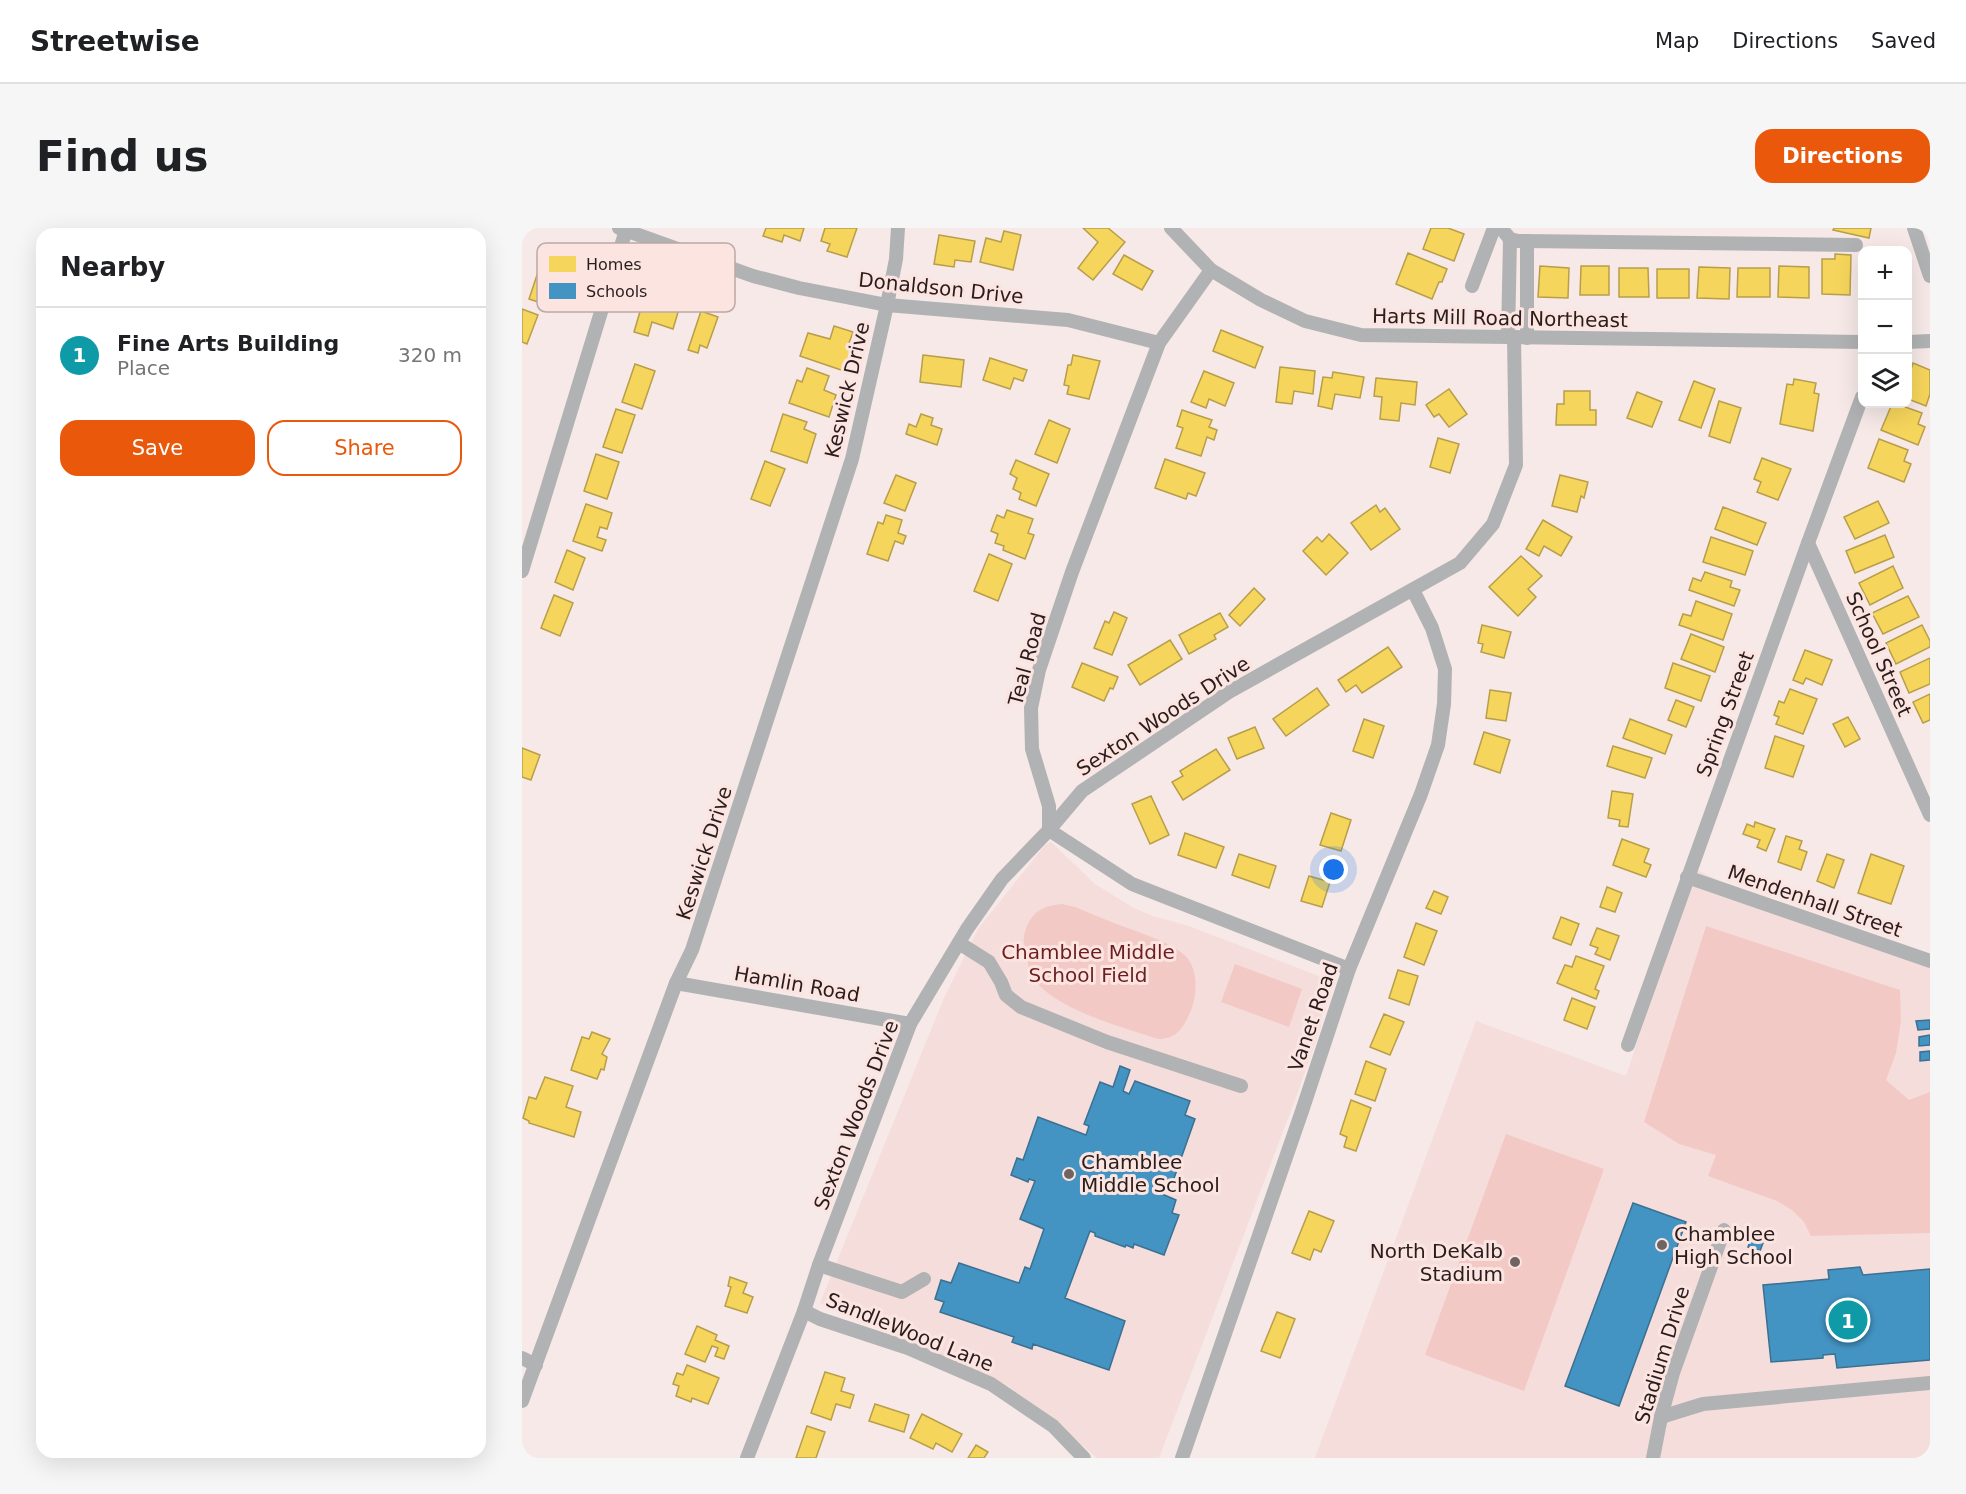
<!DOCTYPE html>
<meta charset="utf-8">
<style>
:root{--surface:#fff;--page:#f6f6f6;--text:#202124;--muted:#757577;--line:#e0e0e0;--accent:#ea580c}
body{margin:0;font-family:"DejaVu Sans",sans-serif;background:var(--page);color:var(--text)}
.controls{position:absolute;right:18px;top:18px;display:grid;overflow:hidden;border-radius:12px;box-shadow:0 6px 24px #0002}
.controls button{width:54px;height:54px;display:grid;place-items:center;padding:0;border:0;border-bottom:2px solid var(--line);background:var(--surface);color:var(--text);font:30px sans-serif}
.you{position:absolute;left:812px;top:642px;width:21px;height:21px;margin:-15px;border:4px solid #fff;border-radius:50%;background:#1a73e8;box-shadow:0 0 0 9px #1a73e833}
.badge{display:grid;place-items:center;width:39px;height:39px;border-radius:50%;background:var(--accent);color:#fff;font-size:20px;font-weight:700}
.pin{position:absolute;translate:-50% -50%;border:3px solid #fff;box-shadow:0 2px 6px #0006}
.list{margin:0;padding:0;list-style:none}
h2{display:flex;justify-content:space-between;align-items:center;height:78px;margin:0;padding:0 24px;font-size:26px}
h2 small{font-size:20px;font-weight:400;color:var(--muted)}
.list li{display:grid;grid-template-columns:39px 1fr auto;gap:18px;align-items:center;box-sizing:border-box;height:96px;padding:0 24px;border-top:2px solid var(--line)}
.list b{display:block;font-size:22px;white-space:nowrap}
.list p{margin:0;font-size:20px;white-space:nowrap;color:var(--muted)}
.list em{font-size:20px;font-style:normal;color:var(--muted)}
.actions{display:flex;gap:12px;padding:18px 24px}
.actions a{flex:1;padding:14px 0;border:2px solid var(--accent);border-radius:18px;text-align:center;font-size:21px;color:var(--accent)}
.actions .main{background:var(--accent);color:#fff}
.icon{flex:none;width:33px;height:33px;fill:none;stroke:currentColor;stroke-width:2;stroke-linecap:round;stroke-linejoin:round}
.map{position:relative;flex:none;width:1408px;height:1230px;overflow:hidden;border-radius:18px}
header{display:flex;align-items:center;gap:36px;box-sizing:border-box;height:84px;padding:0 30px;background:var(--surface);border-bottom:2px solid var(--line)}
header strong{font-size:28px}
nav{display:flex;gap:33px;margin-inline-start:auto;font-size:21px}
.intro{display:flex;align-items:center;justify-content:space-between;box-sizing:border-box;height:144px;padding:0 36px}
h1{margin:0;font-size:42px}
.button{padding:15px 27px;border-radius:18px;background:var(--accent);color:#fff;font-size:21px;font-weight:700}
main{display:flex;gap:36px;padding:0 36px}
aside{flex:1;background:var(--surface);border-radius:18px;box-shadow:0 6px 24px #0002}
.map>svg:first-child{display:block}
.built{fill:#f5dddb}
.green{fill:#f3c9c5}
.homes{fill:#f6d55c;stroke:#b89e49;stroke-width:1.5}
.schools{fill:#4393c3;stroke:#3b7091;stroke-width:1.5}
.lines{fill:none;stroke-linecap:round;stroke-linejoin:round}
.minor{stroke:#b1b2b4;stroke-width:14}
.poi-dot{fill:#706463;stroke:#fce4e1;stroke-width:2}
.labels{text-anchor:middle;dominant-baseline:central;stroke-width:6;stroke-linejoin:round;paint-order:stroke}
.street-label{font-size:20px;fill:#281d1c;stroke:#fce4e1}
.park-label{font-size:20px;fill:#6c1f1e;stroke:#fce4e1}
.poi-label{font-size:20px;fill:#281d1c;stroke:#fce4e1;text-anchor:start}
.key{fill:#fce4e1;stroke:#bca8a6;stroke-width:1.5}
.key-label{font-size:16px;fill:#281d1c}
</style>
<header>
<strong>Streetwise</strong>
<nav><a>Map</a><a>Directions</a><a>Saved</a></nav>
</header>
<div class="intro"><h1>Find us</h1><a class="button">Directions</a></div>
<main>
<aside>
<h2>Nearby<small></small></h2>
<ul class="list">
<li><span class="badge" style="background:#0f9aa8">1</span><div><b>Fine Arts Building</b><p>Place</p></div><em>320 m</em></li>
</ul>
<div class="actions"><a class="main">Save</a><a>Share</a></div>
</aside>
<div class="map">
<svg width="1408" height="1230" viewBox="0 0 1408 1230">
<rect width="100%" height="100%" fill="#f6e9e7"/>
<g class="built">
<path d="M529,614l44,42 37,23 21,9 36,10 130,50 10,9 -5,13 -3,28 -26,74 -136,358h-62l-53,-45 -36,-27 -42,-21 -146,-62 124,-305 34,-69 67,-84z"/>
<path d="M1173,641l57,28 178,59v502h-615l161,-437 150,55z"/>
</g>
<g class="green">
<path d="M540,676l13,3c20,8 40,17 61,24 15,6 33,12 46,22 17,12 16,42 8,60 -8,16 -13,26 -32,26 -36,-12 -106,-30 -126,-63 -3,-5 -4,-12 -5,-17 -2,-9 -5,-19 -2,-27 6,-20 17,-26 37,-28z"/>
<path d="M1184,698l194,64 1,31 -5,32 -10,27 23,20 21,-8v141l-119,3 -7,-14 -12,-12 -15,-9 -69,-25 8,-21 -37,-11 -35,-22z"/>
<path d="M713,736l67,25 -13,38 -68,-25z"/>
<path d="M984,906l98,35 -80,222 -99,-36z"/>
</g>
<g class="homes">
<path d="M244,0h38l-4,13 -16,-6 -2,7 -19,-6z"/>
<path d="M303,0h32l-10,29 -20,-6 3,-7 -9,-3z"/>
<path d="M561,0h25l17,14 -32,38 -15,-12 20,-26z"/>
<path d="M909,0h17l16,6 -10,27 -31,-12z"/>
<path d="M1312,0h37l-2,10 -36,-8z"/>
<path d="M482,3l17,4 -8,35 -33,-8 6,-24 15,4z"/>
<path d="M417,7l36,6 -4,21 -16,-2 -1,7 -20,-3z"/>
<path d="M886,25l39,16 -5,13h-3l-7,17 -36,-15z"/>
<path d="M22,26l24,8 -15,45 -24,-8z"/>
<path d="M1313,26l16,1 -1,40 -28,-1v-35h13z"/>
<path d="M602,27l29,16 -11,19 -29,-16z"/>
<path d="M1018,38l29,2 -1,30 -30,-1z"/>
<path d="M1059,38h28v29h-29z"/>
<path d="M1257,38l30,1v31l-31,-1z"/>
<path d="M1177,39l31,1 -1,31 -32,-1z"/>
<path d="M1097,40h29l1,29h-30z"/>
<path d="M1216,40h32v29h-33z"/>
<rect x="1135" y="41" width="32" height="29"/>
<path d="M122,70l35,11 -6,20 -21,-7 -4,14 -14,-4z"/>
<path d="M0,81l16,6 -11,29 -5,-2z"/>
<path d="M179,83l17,6 -11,31 -7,-3 -2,8 -10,-3z"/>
<path d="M312,98l19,6 -5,14 5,1 -9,24 -44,-15 8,-23 22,6z"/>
<path d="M699,102l42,17 -8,21 -42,-17z"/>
<path d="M401,127l41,5 -3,27 -41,-5z"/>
<path d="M551,127l27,6 -11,38 -22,-5 2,-8 -5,-1 4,-20h3z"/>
<path d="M468,130l37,12 -4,11 -9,-3 -4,11 -27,-9z"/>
<path d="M1391,135l17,7v24l-4,12 -18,-7v-20z"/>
<path d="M113,136l20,7 -13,38 -20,-7z"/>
<path d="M758,139l35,4 -2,23 -19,-3 -2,13 -16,-2z"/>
<path d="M285,140l22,8 -5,14 12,5 -7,22 -40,-14 8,-23 5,2z"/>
<path d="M682,143l30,12 -9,23 -16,-7 -3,9 -15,-6z"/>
<path d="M811,144l31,5 -4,21 -25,-4 -3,15 -14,-3 5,-29 9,1z"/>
<path d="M854,150l41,4 -2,23 -14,-2 -2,18 -19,-2 2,-22 -8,-1z"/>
<path d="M1272,151l22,4 -2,10 5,1 -6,37 -33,-7 7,-40 6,1z"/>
<path d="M1172,153l21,8 -14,39 -22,-8z"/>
<path d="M927,161l18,25 -18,13 -10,-13 -5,3 -8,-12z"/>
<path d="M1042,163h26v19h6v15h-40l1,-21h7z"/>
<path d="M1115,164l25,10 -10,25 -25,-9z"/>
<path d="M1197,173l22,7 -11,35 -21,-7z"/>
<path d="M1370,176h5l25,9 -4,11 7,3 -7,18 -37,-15z"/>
<path d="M94,181l19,6 -13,38 -19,-6z"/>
<path d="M660,182l30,10 -3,7 8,3 -3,10 -7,-3 -6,19 -25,-8 7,-20 -6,-2z"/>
<path d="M261,186l24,8 -3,7 12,5 -9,29 -36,-12z"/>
<path d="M399,186l12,4 -2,7 11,4 -5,16 -31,-11 3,-10 7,3z"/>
<path d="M527,192l21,9 -13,34 -22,-9z"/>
<path d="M916,210l21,6 -9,29 -20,-6z"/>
<path d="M1357,211l29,11 -4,11 7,3 -7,18 -36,-14z"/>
<path d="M74,226l23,8 -12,37 -23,-8z"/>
<path d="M1240,230l29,11 -13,31 -21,-8 4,-10 -7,-3z"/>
<path d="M643,231l40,14 -9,23 -8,-3 -2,6 -31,-11z"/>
<path d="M494,232l33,14 -13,32 -17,-7 2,-6 -8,-4 4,-11 -7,-4z"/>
<path d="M243,233l20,8 -15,37 -19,-7z"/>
<path d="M374,247l20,8 -11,28 -21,-8z"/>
<path d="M1038,247l28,7 -4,16 -3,-2 -4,16 -25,-6z"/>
<path d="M1356,273l11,22 -34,16 -11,-22z"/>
<path d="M64,276l26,9 -5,16 -7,-2 -3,10 9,3 -4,11 -29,-10z"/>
<path d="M854,277l4,7 5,-4 15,21 -29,21 -20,-27z"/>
<path d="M1201,279l43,16 -9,22 -42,-16z"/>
<path d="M485,282l26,9 -5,14 6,2 -9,24 -22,-9 1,-4 -9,-3 3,-9 -7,-3 6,-16 7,3z"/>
<path d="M364,287l16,5 -4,13 8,3 -3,8 -8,-3 -7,20 -21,-7 11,-32 5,2z"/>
<path d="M1021,292l29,17 -11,19 -17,-10 -5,10 -13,-7z"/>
<path d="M807,306l19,19 -22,22 -23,-24 14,-14 5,5z"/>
<path d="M1363,307l9,22 -39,16 -9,-22z"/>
<path d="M1189,309l42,14 -8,24 -42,-13z"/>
<path d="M45,322l18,8 -12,32 -18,-8z"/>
<path d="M467,326l23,10 -14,37 -24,-10z"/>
<path d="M999,328l21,20 -14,13 8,8 -18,19 -29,-29z"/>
<path d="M1371,338l10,22 -33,17 -11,-22z"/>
<path d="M1183,344l27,9 -2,6 10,3 -6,16 -45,-16 4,-12 8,3z"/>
<path d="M732,360l11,11 -25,27 -11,-11z"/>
<path d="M32,367l19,8 -13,33 -19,-8z"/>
<path d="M1386,368l11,21 -36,17 -11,-21z"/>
<path d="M1174,373l36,13 -9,26 -44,-15 4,-11 8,2z"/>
<path d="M592,384l13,6 -15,37 -18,-7 11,-27 4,2z"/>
<path d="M698,385l8,14 -14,8 2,4 -27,15 -10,-19z"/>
<path d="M960,397l29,7 -7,26 -23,-6 2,-8 -5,-1z"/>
<path d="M1400,397l8,16v6l-34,17 -10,-21z"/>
<path d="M1169,406l33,13 -9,25 -34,-13z"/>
<path d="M648,412l12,19 -42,26 -12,-20z"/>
<path d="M866,419l14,20 -40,26 -6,-8 -10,7 -8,-12z"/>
<path d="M1283,422l27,10 -10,25 -16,-7 -3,6 -10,-4z"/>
<path d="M1408,430v26l-21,9 -9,-21z"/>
<path d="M560,435l36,14 -5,12 -3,-1 -6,13 -32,-14z"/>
<path d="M1151,435l37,13 -9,25 -36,-13z"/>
<path d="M795,460l12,17 -43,31 -13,-17z"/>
<path d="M1268,461l27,10 -14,35 -27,-10 3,-7 -5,-2 5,-14 5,2z"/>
<path d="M968,462l21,3 -5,28 -20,-3z"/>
<path d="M1408,466v26l-7,3 -10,-21z"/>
<path d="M1154,472l18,7 -8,20 -18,-7z"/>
<path d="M1326,489l12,22 -15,8 -12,-23z"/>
<path d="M842,491l20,7 -11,32 -20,-7z"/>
<path d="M1108,491l42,16 -7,19 -42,-16z"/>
<path d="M733,499l9,21 -27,11 -9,-21z"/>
<path d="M962,504l26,8 -10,33 -26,-9z"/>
<path d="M1253,508l29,10 -11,31 -28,-9z"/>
<path d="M1091,518l39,12 -7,20 -38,-12z"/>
<path d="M0,520l18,7 -9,25 -9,-3z"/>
<path d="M694,521l14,21 -47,30 -11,-18 11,-6 -3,-5z"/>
<path d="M1090,563l21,3 -5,33 -9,-1 1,-6 -12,-2z"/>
<path d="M629,568l18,39 -19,9 -18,-40z"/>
<path d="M809,585l20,7 -10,31 -21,-6z"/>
<path d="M1233,594l20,7 -9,22 -9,-4 3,-7 -17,-6 4,-10 7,3z"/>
<path d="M663,605l39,14 -8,21 -38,-13z"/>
<path d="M1264,608l16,5 -3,8 8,3 -6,18 -23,-8z"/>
<path d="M1100,611l27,10 -5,13 7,3 -5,12 -33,-12z"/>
<path d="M717,626l37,12 -7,22 -37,-13z"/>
<path d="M1305,626l17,6 -10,28 -17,-7z"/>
<path d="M1349,626l33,12 -13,38 -33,-11z"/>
<path d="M787,648l21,6 -8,25 -21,-6z"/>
<path d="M1085,659l15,6 -7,19 -15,-5z"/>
<path d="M912,663l14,6 -7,17 -15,-6z"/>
<path d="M1039,689l18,7 -8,21 -18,-7z"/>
<path d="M894,695l21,8 -13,34 -20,-8z"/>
<path d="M1075,700l22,8 -9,24 -15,-6 3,-6 -8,-3z"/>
<path d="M1054,728l28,10 -9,23 4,2 -3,8 -39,-16 8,-18 7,2z"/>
<path d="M876,742l20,6 -9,29 -20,-7z"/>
<path d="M1050,770l23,9 -8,22 -23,-9z"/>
<path d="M862,786l20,8 -14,33 -20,-8z"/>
<path d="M70,804l18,7 -8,15 5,3 -3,13 -3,-1 -4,10 -26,-9 11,-33 7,2z"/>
<path d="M844,833l20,8 -11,32 -20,-7z"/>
<path d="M23,849l28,9 -7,21 15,5 -7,25 -45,-14v-2l-6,-3 6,-21 7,2z"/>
<path d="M829,872l20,8 -15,43 -12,-4 3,-10 -7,-3z"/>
<path d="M787,983l25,10 -13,31 -7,-3 -4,11 -18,-7z"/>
<path d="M208,1049l17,6 -4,10 10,4 -6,16 -22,-7 6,-19 -3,-1z"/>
<path d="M755,1084l18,7 -15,39 -19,-7z"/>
<path d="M175,1098l20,9 -2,5 14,6 -5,13 -9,-3 3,-8 -6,-2 -7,16 -20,-8z"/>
<path d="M165,1137l32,13 -11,26 -16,-6 -1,4 -15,-6 3,-10 -6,-2 4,-11 6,2z"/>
<path d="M303,1144l20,6 -4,13 13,4 -4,13 -14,-4 -5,16 -20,-7z"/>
<path d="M353,1176l34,11 -5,17 -35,-11z"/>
<path d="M400,1186l40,20 -10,18 -16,-9 -3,6 -23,-11z"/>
<path d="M285,1198l18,6 -9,26h-20z"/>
<path d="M454,1217l12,7 -4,6h-16z"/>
</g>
<g class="schools">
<path d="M1408,792v9l-12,1 -2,-9z"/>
<path d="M1408,807v10l-11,1v-9z"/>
<path d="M1408,823v9l-10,1v-9z"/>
<path d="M598,838l10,4 -7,21 6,3 6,-13 55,20 -5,14 10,4 -23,65 -6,-2 -4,12 14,6 -4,13 7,2 -15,40 -30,-11 -1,4 -7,-3 -1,2 -30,-11v-3l-5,-2 -25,67 60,23 -16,49 -76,-26 -1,5 -20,-7 2,-5 -74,-25 4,-10 -9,-3 6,-19 10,3 8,-20 60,20 6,-16 5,2 14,-40 -24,-10 15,-38 -6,-2 -1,3 -17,-7 6,-17 6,2 15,-43 48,18 3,-9 -5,-2 16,-42 13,5z"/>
<path d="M1111,975l53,19 -67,184 -54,-20z"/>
<path d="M1229,1011l12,4 -3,8 -12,-4z"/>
<path d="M1338,1039l3,8 67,-6v91l-93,8 -2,-14 -12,1v3l-52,4 -8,-77 66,-6 -1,-9z"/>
</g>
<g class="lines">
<g class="minor">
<path d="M97,0l134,48 46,12 88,17 181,15 91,23"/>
<path d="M649,0l40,42 50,30 44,21 56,14 501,7"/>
<path d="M979,0l9,11 8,2 338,4"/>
<path d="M1392,0l16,48"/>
<path d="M1005,13v97"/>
<path d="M689,42l-52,73 -87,229 -33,98 -8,38 1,41 17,57v24l83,54 217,85"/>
<path d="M950,58l22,-58"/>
<path d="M986,109l2,-98"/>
<path d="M1386,114l22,-1"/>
<path d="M1286,315l122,272"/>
<path d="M0,343l104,-341"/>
<path d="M1165,649l243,84"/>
<path d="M437,715l30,19 12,20 5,13 15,12 86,35 134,44"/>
<path d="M154,755l234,41"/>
<path d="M1106,817l180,-502 54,-146"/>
<path d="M297,1037l83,27 22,-13"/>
<path d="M282,1083l16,8 88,29 83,36 62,42 31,32"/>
<path d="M0,1130l14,7"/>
<path d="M0,1173l154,-418 16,-33 160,-491 35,-154 9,-46 2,-31"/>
<path d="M1139,1189l42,-13 227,-21"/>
<path d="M225,1230l57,-147 15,-46 91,-241 57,-95 35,-50 47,-49 33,-39 147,-99 231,-129 33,-39 23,-59 -2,-128"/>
<path d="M660,1230l120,-347 47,-142 72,-175 17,-49 6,-41 1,-35 -13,-41 -19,-38"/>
<path d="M1131,1230l8,-41 12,-44 51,-143"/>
</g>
</g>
<g class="poi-dot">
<circle cx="547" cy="946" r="6"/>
<circle cx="1140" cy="1017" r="6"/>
<circle cx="993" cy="1034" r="6"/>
</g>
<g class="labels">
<g class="street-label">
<text transform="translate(419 60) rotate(6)">Donaldson Drive</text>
<text transform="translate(978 90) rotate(1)">Harts Mill Road Northeast</text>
<text transform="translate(325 162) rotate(-77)">Keswick Drive</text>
<text transform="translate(1357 426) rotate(66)">School Street</text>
<text transform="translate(505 431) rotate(-75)">Teal Road</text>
<text transform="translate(1203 486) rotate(-70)">Spring Street</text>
<text transform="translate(641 488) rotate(-33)">Sexton Woods Drive</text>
<text transform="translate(182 625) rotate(-72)">Keswick Drive</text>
<text transform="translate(1293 673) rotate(19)">Mendenhall Street</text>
<text transform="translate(275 756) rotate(10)">Hamlin Road</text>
<text transform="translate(791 789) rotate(-71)">Vanet Road</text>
<text transform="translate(334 887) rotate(-69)">Sexton Woods Drive</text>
<text transform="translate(388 1104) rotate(22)">SandleWood Lane</text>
<text transform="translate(1140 1127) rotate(-73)">Stadium Drive</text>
</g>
<g class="park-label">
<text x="566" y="724">Chamblee Middle<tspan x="566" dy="23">School Field</tspan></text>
</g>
<g class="poi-label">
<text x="559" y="934">Chamblee<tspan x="559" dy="23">Middle School</tspan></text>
<text x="1152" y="1006">Chamblee<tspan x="1152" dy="23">High School</tspan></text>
<text x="981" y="1023" text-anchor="end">North DeKalb<tspan x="981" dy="23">Stadium</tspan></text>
</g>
</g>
<rect x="15" y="15" width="198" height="69" rx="9" class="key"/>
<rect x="27" y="28" width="27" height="16" fill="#f6d55c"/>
<rect x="27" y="55" width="27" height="16" fill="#4393c3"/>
<g class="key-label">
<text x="64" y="42">Homes</text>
<text x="64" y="69">Schools</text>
</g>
</svg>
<div class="controls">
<button>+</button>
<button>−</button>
<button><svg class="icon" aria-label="layers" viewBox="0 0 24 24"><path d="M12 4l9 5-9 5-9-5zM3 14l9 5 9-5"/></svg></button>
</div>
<div class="you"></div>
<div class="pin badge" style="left:1326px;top:1092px;background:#0f9aa8">1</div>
</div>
</main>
